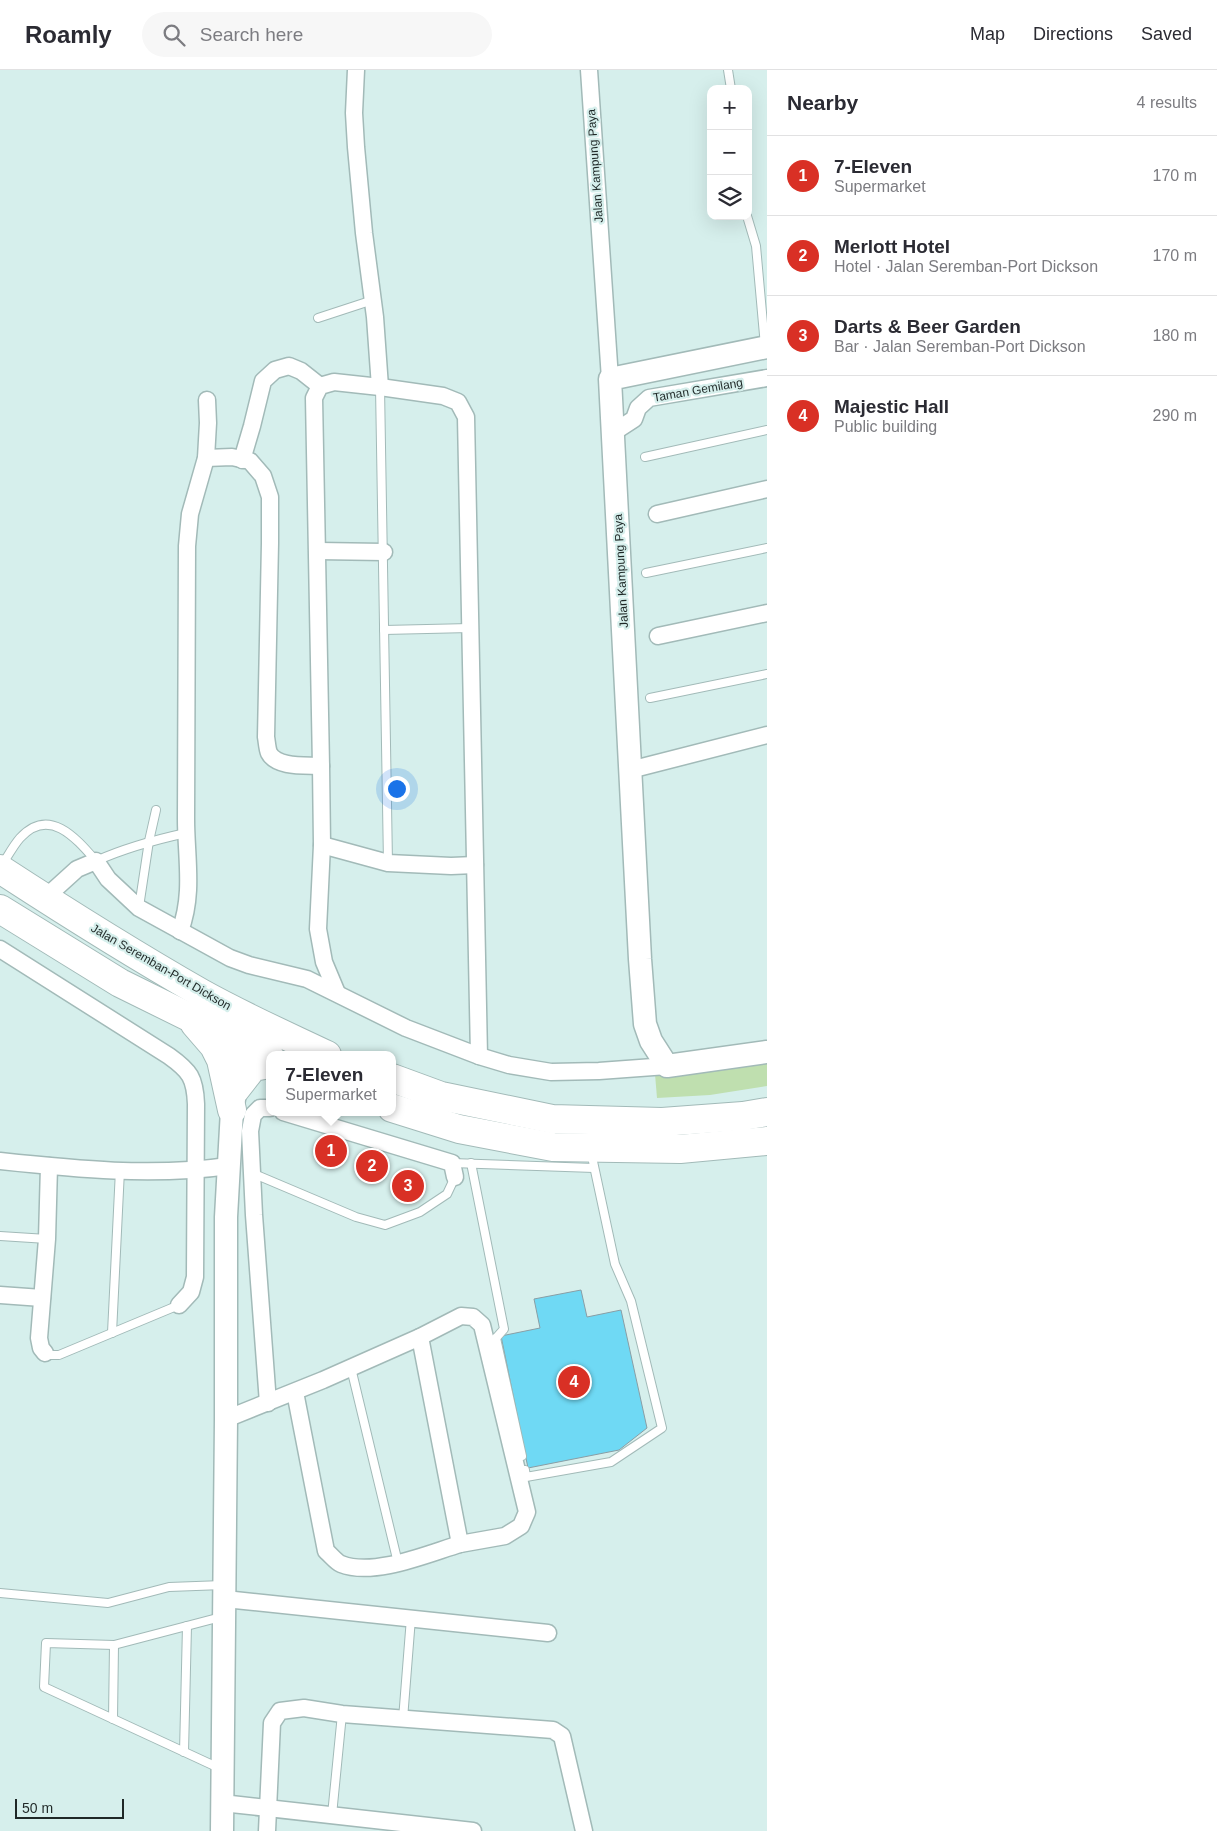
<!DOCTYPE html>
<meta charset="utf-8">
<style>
:root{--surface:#fff;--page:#f7f7f7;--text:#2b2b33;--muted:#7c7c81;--line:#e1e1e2;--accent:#d93025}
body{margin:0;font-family:Arial,sans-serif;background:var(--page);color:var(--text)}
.controls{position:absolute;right:15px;top:15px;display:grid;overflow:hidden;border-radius:10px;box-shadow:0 5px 20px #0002}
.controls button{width:45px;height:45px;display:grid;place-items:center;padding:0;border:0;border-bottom:1px solid var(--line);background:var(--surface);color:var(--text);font:25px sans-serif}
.scale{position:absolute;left:15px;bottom:12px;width:109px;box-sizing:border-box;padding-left:5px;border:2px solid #1f2827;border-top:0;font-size:14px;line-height:18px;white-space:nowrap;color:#1f2827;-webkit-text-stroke:4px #d6efec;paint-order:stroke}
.you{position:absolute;left:396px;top:718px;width:18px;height:18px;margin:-12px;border:4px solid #fff;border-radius:50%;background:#1a73e8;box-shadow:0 0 0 8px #1a73e833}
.badge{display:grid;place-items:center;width:32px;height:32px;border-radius:50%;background:var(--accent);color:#fff;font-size:16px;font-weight:700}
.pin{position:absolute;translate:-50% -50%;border:2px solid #fff;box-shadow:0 1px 5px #0006}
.popup{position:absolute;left:266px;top:981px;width:130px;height:65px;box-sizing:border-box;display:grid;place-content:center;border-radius:10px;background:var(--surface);filter:drop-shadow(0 1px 4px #0005);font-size:16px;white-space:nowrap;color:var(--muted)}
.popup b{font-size:19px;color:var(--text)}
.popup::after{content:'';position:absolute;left:50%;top:100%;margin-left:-10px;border:10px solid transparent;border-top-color:var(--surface)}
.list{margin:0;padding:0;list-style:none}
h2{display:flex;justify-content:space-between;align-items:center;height:65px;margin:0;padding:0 20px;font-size:21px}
h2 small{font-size:16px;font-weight:400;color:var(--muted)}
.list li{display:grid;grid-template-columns:32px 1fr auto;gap:15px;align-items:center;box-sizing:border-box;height:80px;padding:0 20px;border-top:1px solid var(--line)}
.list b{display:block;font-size:19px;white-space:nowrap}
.list p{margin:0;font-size:16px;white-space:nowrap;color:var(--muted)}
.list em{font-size:16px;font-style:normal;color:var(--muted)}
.icon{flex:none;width:28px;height:28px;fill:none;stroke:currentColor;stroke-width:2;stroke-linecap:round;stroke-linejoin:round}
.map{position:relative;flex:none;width:767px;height:1761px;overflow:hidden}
header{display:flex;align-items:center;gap:30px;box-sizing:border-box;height:70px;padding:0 25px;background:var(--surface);border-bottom:1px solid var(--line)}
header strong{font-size:24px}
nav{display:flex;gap:28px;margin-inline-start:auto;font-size:18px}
.search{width:350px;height:45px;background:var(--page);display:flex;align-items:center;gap:12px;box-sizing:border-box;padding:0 18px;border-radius:28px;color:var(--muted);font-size:19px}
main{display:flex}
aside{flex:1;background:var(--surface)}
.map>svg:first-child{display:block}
.green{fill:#bfdfaf}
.building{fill:#6fd9f4;stroke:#899ea5}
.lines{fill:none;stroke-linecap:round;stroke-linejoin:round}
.lane-casing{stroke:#a2bab8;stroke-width:10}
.street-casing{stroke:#a2bab8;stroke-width:19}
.secondary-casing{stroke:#a2bab8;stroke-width:25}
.highway-casing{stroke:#a2bab8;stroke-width:30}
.lane{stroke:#fff;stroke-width:8}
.street{stroke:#fff;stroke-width:16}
.secondary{stroke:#fff;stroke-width:22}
.highway{stroke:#fff;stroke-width:28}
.labels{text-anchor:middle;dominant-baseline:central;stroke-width:4.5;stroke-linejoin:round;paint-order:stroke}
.street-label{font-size:12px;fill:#1f2827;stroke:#d6efec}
</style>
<header>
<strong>Roamly</strong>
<div class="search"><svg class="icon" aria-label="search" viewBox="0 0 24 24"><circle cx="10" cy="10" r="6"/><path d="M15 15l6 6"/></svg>Search here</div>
<nav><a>Map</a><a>Directions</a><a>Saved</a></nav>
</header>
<main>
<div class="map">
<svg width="767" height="1761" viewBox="0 0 767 1761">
<rect width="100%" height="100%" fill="#d6efec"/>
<path class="green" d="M767,988v28l-57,9 -53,3 -2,-24z"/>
<path class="building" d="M581,1220l6,27 34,-7 26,118 -28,22 -91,18 -27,-132 39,-8 -6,-29z"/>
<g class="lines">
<defs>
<g id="lane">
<path d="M728,0l3,19"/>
<path d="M747,146l9,30 9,100"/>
<path d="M318,248l55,-18"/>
<path d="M380,317l8,476"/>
<path d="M645,387l122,-27"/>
<path d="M646,503l121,-25"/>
<path d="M384,560l86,-2"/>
<path d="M650,628l117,-24"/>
<path d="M2,795c6,-9 11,-19 18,-27 29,-32 56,0 76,23 29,-13 58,-21 90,-28"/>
<path d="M139,837l10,-66 7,-31"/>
<path d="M452,1093l142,5"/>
<path d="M471,1093l33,166 -8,9 -4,3"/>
<path d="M252,1103l104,44 29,8 35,-13 27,-18 8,-17"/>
<path d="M0,1166l47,3"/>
<path d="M112,1263l8,-163"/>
<path d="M496,1268l26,118"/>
<path d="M45,1283l6,2h8l120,-50"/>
<path d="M351,1298l47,195"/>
<path d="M525,1400l1,7 85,-15 51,-34 -31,-127 -16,-37 -24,-112"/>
<path d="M0,1523l108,10 61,-16 54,-2"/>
<path d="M113,1649l1,-74"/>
<path d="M403,1649l8,-101"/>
<path d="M184,1682l3,-126"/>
<path d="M219,1698l-175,-81 2,-44 68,2 107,-28"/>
<path d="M332,1745l10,-101"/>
</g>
<g id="street">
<path d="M356,0l-2,43 2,34 8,86 11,84 5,70"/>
<path d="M589,0l21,309"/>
<path d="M614,362l20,-13 4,-11 11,-10 118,-20"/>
<path d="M206,388l26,-1 18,4 13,15 7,21v46l-4,194c1,5 1,11 3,16 8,15 37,12 52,13"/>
<path d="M242,390l10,-34 11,-45 12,-11 14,-4 12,5 19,15"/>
<path d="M657,444l110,-25"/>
<path d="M318,481l66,1"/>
<path d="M658,566l109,-23"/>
<path d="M630,700l137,-35"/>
<path d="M322,775l66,18 63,3 24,-1"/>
<path d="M45,828l32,-29 19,-8 12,18 31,29 91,50 19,7 58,14 99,49 73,28 30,9 42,7 48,-1 68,-5"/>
<path d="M180,861c14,-37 6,-74 6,-112 1,-91 1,-182 1,-273l3,-32 16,-56 2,-35 -1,-23"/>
<path d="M0,879l169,107c21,15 26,22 27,48l-1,173 -4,15 -12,13"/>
<path d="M337,923l-13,-31 -6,-33 4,-84 -1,-79 -7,-368 6,-12 14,-4 46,5 63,9 15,6 8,15 13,639"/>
<path d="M283,1042l169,51 3,14"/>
<path d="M0,1091c75,8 153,16 228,5"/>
<path d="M0,1225l42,3"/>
<path d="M45,1283l-4,-5 -2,-10 8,-99 2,-73"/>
<path d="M295,1322l31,159c5,4 10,11 15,13 33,13 86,-10 119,-20l-40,-207"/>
<path d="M268,1333l-14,-188 -4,-84 3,-16 7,-7h10"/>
<path d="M226,1349l97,-39 97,-43 41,-21 12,1 9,8 45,187 -6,14 -16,10 -45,8"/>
<path d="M225,1529l323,34"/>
<path d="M222,1733l251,28"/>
<path d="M267,1761l5,-108 8,-12 24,-3 38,6 211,16 9,6 22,95"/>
</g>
<g id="secondary">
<path d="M767,277l-157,32 30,580 5,65 6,17 16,25 100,-14"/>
<path d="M222,1761l4,-412v-202l6,-107 12,-66"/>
</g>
<g id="highway">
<path d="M0,799c66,43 133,85 201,124 41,23 84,42 126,62"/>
<path d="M0,839l120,74 150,74"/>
<path d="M195,954l19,22 7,14 11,50"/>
<path d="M392,1008l49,18 111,23 110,3 81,-6 24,-4"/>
<path d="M235,1020l18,-23 17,-3"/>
<path d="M392,1038l67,21 94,18 127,2 87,-8"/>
</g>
</defs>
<use href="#lane" class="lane-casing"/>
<use href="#street" class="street-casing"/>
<use href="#secondary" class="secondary-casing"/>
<use href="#highway" class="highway-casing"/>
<use href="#lane" class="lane"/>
<use href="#street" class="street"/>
<use href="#secondary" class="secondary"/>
<use href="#highway" class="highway"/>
</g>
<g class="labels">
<g class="street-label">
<text transform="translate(595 96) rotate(-94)">Jalan Kampung Paya</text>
<text transform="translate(698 320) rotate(-10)">Taman Gemilang</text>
<text transform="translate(621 501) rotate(-93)">Jalan Kampung Paya</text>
<text transform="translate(161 897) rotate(30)">Jalan Seremban-Port Dickson</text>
</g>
</g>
</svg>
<div class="controls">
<button>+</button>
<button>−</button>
<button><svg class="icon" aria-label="layers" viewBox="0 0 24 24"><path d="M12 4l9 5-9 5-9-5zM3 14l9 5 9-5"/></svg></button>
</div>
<div class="scale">50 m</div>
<div class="you"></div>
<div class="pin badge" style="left:331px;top:1081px">1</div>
<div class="popup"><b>7-Eleven</b>Supermarket</div>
<div class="pin badge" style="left:372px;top:1096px">2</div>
<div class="pin badge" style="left:408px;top:1116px">3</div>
<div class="pin badge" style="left:574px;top:1312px">4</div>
</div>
<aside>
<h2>Nearby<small>4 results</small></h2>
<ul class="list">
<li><span class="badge">1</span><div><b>7-Eleven</b><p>Supermarket</p></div><em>170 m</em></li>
<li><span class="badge">2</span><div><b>Merlott Hotel</b><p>Hotel · Jalan Seremban-Port Dickson</p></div><em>170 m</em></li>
<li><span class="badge">3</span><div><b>Darts &amp; Beer Garden</b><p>Bar · Jalan Seremban-Port Dickson</p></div><em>180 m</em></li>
<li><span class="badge">4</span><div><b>Majestic Hall</b><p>Public building</p></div><em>290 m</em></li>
</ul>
</aside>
</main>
